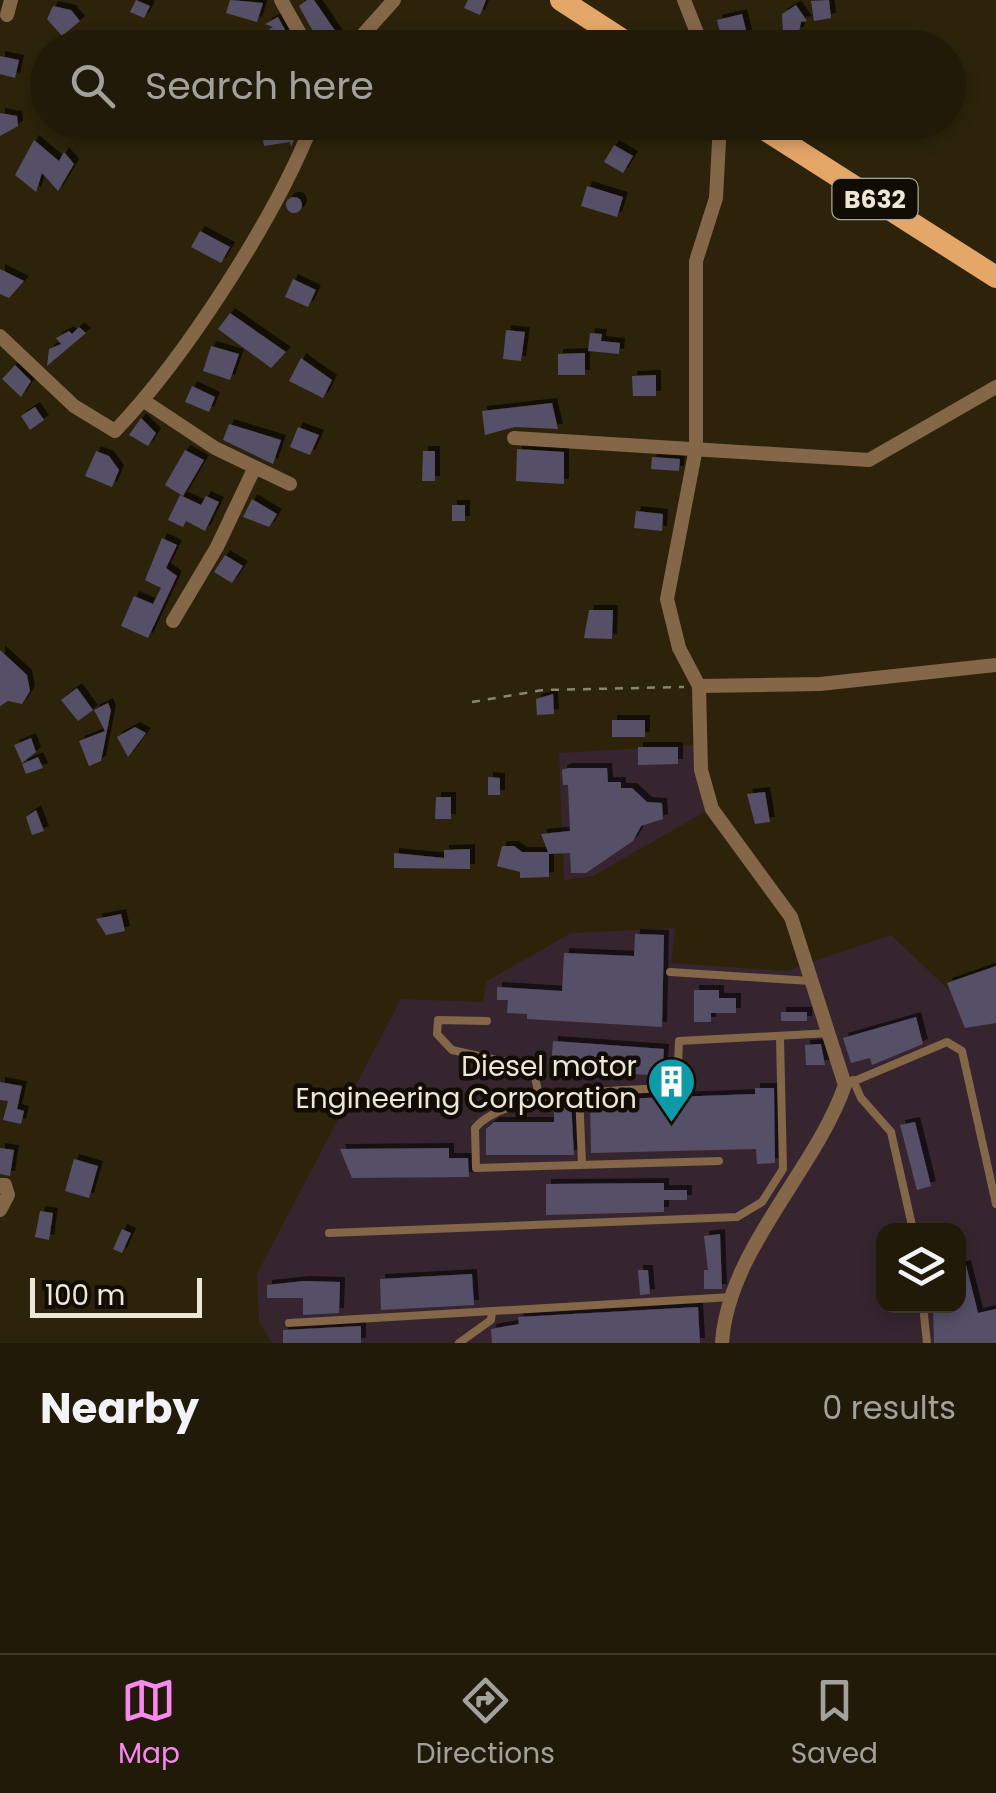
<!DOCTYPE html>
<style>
:root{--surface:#211a08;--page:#2d2716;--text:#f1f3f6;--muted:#a2a19c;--line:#3e3829;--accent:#f788ec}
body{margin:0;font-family:Poppins,sans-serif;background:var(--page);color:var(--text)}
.controls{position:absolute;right:30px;bottom:30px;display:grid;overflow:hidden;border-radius:20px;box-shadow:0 5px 15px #0003}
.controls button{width:90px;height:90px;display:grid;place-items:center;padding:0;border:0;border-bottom:2px solid var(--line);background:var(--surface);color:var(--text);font:50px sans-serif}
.scale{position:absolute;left:30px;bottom:25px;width:172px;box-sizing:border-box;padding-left:10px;border:5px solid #ede7d8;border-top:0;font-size:28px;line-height:35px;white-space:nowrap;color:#ede7d8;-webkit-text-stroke:8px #110d04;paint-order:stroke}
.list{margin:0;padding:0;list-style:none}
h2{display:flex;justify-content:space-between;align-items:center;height:130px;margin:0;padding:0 40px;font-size:42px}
h2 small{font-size:32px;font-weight:400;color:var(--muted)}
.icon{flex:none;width:55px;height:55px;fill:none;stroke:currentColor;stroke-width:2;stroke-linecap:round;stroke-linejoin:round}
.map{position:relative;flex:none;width:996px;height:1343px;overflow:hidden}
.search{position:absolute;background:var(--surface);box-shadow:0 5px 15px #0003;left:30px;right:30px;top:30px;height:110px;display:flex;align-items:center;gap:25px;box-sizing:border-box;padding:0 35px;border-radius:55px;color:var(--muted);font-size:38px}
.sheet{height:310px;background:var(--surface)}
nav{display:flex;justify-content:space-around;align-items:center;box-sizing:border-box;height:140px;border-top:2px solid var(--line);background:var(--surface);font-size:28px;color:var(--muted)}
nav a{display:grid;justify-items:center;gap:5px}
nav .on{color:var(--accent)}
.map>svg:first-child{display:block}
.industrial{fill:#36252f;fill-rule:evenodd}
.building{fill:#574f68;filter:url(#shadow)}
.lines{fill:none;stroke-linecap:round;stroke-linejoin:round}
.path{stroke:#8b8470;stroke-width:2.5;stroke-dasharray:8 8;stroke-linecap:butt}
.lane{stroke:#846649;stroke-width:8}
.street{stroke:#846649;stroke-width:14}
.primary{stroke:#e5a768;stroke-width:22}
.labels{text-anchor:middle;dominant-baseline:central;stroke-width:9;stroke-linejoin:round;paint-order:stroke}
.shield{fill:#110d04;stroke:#aba698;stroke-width:2.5}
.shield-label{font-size:25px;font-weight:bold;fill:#ede7d8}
.poi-label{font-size:28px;fill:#ede7d8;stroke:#110d04;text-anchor:end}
</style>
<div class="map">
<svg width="996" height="1343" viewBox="0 0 996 1343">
<defs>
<filter id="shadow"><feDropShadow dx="5" dy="-5" stdDeviation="0" flood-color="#0009"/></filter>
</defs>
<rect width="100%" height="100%" fill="#2c230a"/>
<g class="industrial">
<path d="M700,745l10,64 -117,67 -29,4 -5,-127z"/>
<path d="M675,928l-4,35 115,8 105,-36 60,57 45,-28v379h-724l-13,-21 -2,-48 144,-275 82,3 4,-21 84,-48zM884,1230h74v76h-74z"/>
</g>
<g class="building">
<path d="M136,0l14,6 -6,12 -14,-6z"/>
<path d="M230,0l33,3 -6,19 -31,-9z"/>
<path d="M307,0h7l24,35 -17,11 -22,-40z"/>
<path d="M468,0h18l-6,15 -16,-7z"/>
<path d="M829,0l2,18 -17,3 -3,-20z"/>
<path d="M796,5l11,16 -6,1 -2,10h-16l-1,-18z"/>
<path d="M53,6l18,4 9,11 -18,15 -15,-17z"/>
<path d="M742,14l7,28 -25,6 -7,-28z"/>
<path d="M278,17l11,20 -14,7 -7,-14 5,-3 -8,-3z"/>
<path d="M0,56l19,4 -4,18 -15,-4z"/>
<path d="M0,113l17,3 1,10 -18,10z"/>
<path d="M69,122h21l-8,18 -14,-6z"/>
<path d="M285,122h16l-10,25 -1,-5 -26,4 -3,-21z"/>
<path d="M345,122l3,15 -23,-1 -1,-12z"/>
<path d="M34,140l25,21 5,-9 10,12 -16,27 -16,-18 -6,19 -21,-17z"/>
<path d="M614,145l19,11 -10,17 -19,-11z"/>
<path d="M587,186l36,11 -6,20 -36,-11z"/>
<circle cx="294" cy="205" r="8"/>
<path d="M200,231l30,16 -9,16 -30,-16z"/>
<path d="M0,269l24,12 -15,17 -9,-4z"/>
<path d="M293,279l23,11 -8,17 -23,-10z"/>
<path d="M230,313l56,39 -15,16 -53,-39z"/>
<path d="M79,327l7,6 -39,33 2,-17 12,-5 -5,-6 13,-7 3,3z"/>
<path d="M506,330l19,2 -4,29 -18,-2z"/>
<path d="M590,333l12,1 -1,7 19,2 -1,11 -31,-3z"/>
<path d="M211,346l28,8 -9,26 -27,-9z"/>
<path d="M585,353v22h-27v-21z"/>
<path d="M301,358l31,22 -9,18 -34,-17z"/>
<path d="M15,365l16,16 -10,16 -19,-18z"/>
<path d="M656,375v21h-23l-1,-20z"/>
<path d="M192,386l23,11 -6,15 -24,-10z"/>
<path d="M552,403l6,26 -43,-2 -30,8 -3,-24z"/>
<path d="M35,407l9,13 -14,10 -9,-14z"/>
<path d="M141,418l15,15 -8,13 -19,-11z"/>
<path d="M229,424l52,16 -8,24 -50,-24z"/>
<path d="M298,427l21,8 -9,20 -20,-8z"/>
<path d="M517,449l47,3v32l-48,-3z"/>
<path d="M185,450l19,10 -21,36 -18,-11z"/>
<path d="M96,451l13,5 10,14 -7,17 -27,-11z"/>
<path d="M423,451h12v30h-13z"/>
<path d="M652,457l28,2 -1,12 -28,-2z"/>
<path d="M180,495l21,10 5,-9 13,6 -14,29 -19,-10 -3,6 -15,-7z"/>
<path d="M252,499l25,15 -8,13 -26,-10z"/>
<rect x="452" y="505" width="13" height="16"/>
<path d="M636,511l27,3 -1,17 -28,-3z"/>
<path d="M162,538l15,7 -11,23 11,8 -29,62 -27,-12 13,-30 19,8 8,-16 -16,-8z"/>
<path d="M225,555l18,11 -11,17 -18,-11z"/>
<path d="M589,610h24l-1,29 -28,-1z"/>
<path d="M0,650l27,25 3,16 -8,13 -14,-3 -8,5z"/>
<path d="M77,688l16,22 -15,11 -17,-21z"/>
<path d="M553,694l1,20 -17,1 -1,-16z"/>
<path d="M108,703l3,7 -10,51 -12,5 -10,-25 26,-10 -11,-21z"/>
<rect x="612" y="720" width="33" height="17"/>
<path d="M135,727l11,6 -18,24 -11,-20z"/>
<path d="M31,738l5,14 -14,11 -8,-18z"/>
<path d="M638,747h40v17l-40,1z"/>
<path d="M38,757l5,11 -17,6 -4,-10z"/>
<path d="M568,768h39l1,14h13v6h11l15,14 15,1 1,16 -22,7 -8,15 -47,32h-15l-1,-20 -21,1v23l-29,1v-6l-23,-6 5,-20h12l8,6h26l-7,-18 29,-3 -2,-46h-5l-1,-15z"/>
<path d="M488,777l12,1v17h-12z"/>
<path d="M765,792l5,30 -15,2 -8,-30z"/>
<path d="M436,797h15v22h-16z"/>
<path d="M36,810l8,21 -12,4 -6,-18z"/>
<path d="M470,849v20l-76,-1v-15l50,5v-8z"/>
<path d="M121,914l4,17 -19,4 -10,-16z"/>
<path d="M635,934l29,1 -2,92 -135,-8v-5l-20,-1 1,-13h-11v-13l65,4 2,-38 70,3z"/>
<path d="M996,966v57l-31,5 -18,-45z"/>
<path d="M694,990h25v8h17v15h-25v9h-17z"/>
<rect x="781" y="1012" width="26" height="9"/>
<path d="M916,1017l7,27 -51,21 -2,-7 -19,5 -8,-25z"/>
<path d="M553,1041l111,8 -2,27 -111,-8z"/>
<path d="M821,1044l4,21h-19l-1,-20z"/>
<path d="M0,1082l22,4 -5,23 7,2 -3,13 -18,-4 5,-19 -8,-1z"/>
<path d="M755,1088h19l1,75 -18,1 -1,-15 -165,4 -1,-53 165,-6z"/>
<path d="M571,1102l3,53h-88v-26l8,-7h60v-18z"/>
<path d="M915,1122l16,64 -14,4 -17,-65z"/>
<path d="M0,1148l14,2 -4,26 -10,-2z"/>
<path d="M449,1148v10h19l1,19 -117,1 -12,-29z"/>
<path d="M74,1159l24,7 -9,32 -24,-7z"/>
<path d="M664,1183v7h23v10h-23v12l-118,3v-31z"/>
<path d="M40,1211l13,2 -4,27 -14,-3z"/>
<path d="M122,1229l9,4 -9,20 -9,-4z"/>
<path d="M720,1234l2,55h-18v-19h4l-4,-34z"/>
<path d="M966,1265l12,48 18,-4v34h-62l-1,-37h25v-39z"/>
<path d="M638,1270h10l2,24 -10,1z"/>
<path d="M472,1274l2,31 -93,5 -1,-31z"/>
<path d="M304,1281l36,1 -1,31 -36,2v-17h-36v-13z"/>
<path d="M698,1307l2,36h-208l-1,-14 28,-5 -1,-7z"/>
<path d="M361,1326v17h-78v-13z"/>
</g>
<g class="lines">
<path class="path" d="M472,702l71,-12 141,-3"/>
<g class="lane">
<path d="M670,972l141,9"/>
<path d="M487,1021l-49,-1 -1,14 15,16 81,18 7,32"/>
<path d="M853,1080l8,18 30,34 22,98"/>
<path d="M845,1085l102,-43 15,9 34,153"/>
<path d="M579,1093l3,71"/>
<path d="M719,1161l-243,7 -1,-40c31,-38 153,-38 202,-40l2,-47 152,-8"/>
<path d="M329,1233l408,-16 25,-15 21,-33 -3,-131"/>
<path d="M923,1306l4,37"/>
<path d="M289,1323l443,-26"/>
<path d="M459,1343l32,-23 1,-9"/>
</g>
<g class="street">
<path d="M281,0l27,48"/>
<path d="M684,0l19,48"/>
<path d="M7,15l4,-15"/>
<path d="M351,48l43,-48"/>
<path d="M720,122l-4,76 -20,63v187l-29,151 12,49 20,38 2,84 11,39 79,108 54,168c-30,86 -117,165 -123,258"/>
<path d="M0,336l74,70 41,25c70,-73 161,-214 198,-309"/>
<path d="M144,401l71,47 75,36"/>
<path d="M514,438l355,22 127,-73"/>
<path d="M173,621l44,-74 37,-78"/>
<path d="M699,686l121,-2 176,-19"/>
<path d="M0,1185h5l3,10 -8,15"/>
</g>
<g class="primary">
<path d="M561,0l74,48"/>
<path d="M753,122l243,155"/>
</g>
</g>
<defs>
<symbol id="building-pin" viewBox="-11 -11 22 30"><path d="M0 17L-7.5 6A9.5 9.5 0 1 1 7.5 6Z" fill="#0f9aa8" stroke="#110d04"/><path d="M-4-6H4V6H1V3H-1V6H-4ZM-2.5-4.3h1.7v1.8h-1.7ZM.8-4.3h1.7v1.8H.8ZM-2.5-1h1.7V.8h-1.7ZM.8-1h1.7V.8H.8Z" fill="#fff"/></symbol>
</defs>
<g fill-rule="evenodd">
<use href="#building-pin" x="644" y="1054" width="55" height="75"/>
</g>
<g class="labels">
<rect class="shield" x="832.5" y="179" width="85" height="40" rx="8"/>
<g class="shield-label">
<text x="875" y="199">B632</text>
</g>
<g class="poi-label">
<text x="637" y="1066">Diesel motor<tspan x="637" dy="32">Engineering Corporation</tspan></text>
</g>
</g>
</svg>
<div class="controls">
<button><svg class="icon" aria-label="layers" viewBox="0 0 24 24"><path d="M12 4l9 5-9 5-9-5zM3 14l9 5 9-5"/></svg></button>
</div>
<div class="scale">100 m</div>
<div class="search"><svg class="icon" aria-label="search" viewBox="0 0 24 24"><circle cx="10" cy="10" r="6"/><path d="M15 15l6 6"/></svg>Search here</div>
</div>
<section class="sheet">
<h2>Nearby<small>0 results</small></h2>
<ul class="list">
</ul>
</section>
<nav>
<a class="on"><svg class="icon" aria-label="map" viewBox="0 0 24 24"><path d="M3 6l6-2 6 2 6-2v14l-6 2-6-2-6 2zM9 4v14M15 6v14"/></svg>Map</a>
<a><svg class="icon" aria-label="directions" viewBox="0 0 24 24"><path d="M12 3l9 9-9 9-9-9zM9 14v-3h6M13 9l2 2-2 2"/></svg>Directions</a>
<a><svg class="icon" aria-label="saved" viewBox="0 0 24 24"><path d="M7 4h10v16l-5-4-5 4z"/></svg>Saved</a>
</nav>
